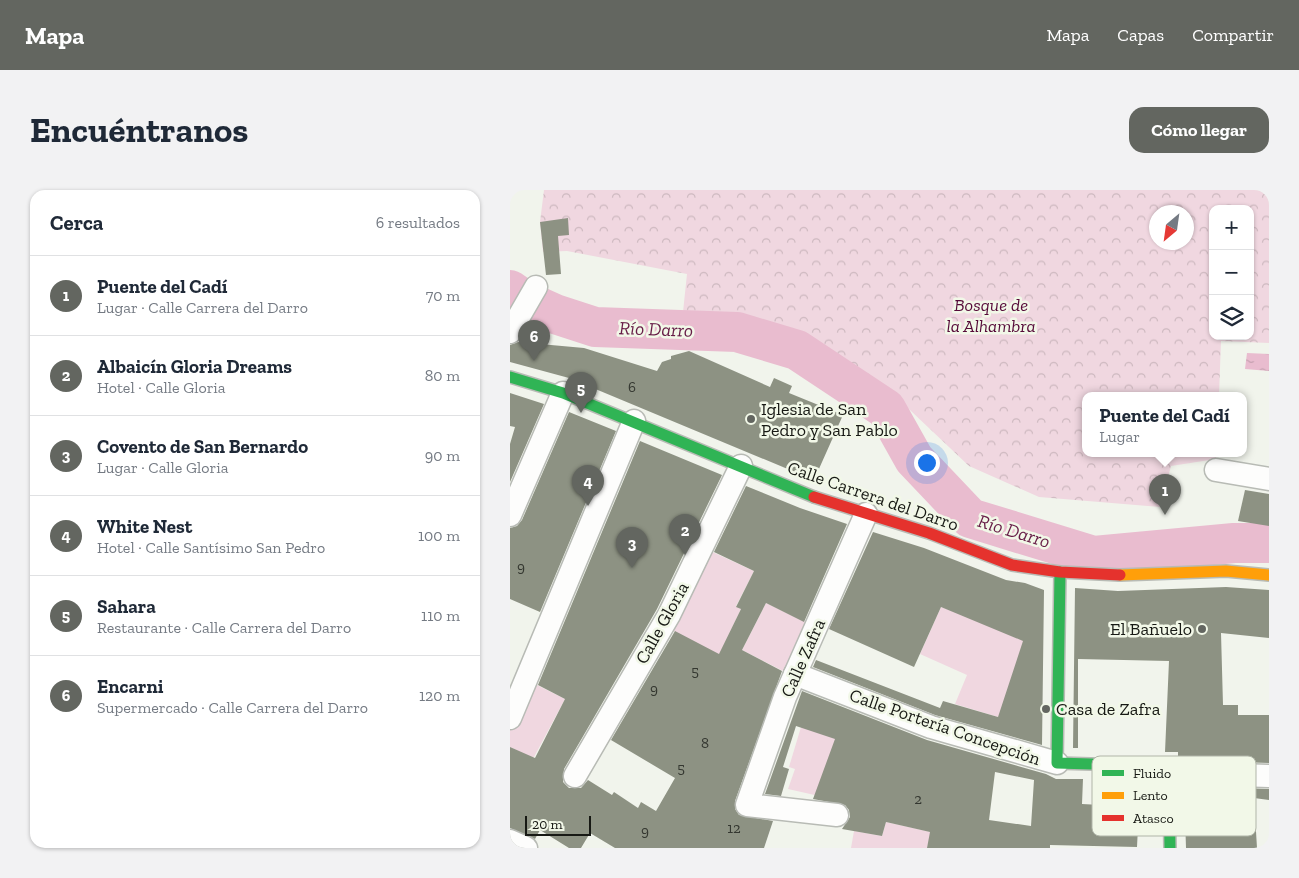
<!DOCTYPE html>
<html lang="es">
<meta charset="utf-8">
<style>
:root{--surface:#fff;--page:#f2f2f3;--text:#1f2937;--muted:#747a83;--line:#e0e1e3;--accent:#636660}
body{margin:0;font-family:"Zilla Slab",serif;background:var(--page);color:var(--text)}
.controls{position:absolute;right:15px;top:15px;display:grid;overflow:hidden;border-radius:10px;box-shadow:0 1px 4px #0004}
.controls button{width:45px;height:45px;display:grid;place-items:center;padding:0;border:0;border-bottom:1px solid var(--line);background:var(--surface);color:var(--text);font:25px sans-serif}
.compass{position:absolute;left:639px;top:15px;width:45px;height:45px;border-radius:50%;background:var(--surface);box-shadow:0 1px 4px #0004;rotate:209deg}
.scale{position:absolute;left:15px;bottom:12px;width:66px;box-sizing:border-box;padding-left:5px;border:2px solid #171914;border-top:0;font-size:14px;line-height:18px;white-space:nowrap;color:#171914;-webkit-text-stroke:4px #f2f8e8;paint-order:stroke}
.you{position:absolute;left:416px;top:272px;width:18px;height:18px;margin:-12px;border:4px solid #fff;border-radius:50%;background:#1a73e8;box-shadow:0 0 0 8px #1a73e833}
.badge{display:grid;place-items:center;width:32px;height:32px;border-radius:50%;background:var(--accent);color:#fff;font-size:16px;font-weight:700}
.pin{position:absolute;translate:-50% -41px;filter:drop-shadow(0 1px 2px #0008)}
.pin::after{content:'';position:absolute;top:26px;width:18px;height:15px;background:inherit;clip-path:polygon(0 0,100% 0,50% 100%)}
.popup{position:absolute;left:572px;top:202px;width:165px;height:65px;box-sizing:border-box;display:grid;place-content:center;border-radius:10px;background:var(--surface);filter:drop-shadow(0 1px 4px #0005);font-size:16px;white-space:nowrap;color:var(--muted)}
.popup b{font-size:19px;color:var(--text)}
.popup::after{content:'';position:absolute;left:50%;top:100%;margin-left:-10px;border:10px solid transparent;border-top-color:var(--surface)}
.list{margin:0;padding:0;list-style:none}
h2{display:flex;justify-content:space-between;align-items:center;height:65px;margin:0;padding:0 20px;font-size:21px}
h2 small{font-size:16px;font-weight:400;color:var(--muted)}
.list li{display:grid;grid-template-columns:32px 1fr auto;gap:15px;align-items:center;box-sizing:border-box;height:80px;padding:0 20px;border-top:1px solid var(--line)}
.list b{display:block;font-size:19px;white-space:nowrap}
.list p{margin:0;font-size:16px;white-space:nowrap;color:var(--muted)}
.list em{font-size:16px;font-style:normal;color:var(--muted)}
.icon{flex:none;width:28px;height:28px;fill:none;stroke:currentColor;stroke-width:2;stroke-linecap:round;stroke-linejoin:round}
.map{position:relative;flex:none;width:759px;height:658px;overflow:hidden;border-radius:15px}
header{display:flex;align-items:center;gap:30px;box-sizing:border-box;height:70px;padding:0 25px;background:var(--accent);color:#fff}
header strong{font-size:24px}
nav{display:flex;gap:28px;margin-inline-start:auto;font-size:18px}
.intro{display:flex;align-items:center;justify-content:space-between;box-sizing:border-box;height:120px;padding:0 30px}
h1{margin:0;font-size:35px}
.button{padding:12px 22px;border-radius:15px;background:var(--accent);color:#fff;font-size:18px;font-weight:700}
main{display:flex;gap:30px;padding:0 30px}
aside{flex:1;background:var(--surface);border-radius:15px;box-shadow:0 1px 4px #0004}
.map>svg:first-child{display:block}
.forest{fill:url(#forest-crowns);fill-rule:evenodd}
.garden{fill:#f0d7e0}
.water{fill:url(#water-ripples)}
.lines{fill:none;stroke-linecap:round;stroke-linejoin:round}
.river{stroke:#e9bccf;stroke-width:40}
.building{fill:#8d9283;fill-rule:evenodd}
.street-casing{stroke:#b8bbb5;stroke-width:25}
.fast-casing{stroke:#b8bbb5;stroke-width:14}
.slow-casing{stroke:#b8bbb5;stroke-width:14}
.jam-casing{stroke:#b8bbb5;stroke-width:14}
.street{stroke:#fdfdfc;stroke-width:22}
.fast{stroke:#30b455;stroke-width:11}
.slow{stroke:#ff9f0a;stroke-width:11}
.jam{stroke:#e5322d;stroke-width:11}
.poi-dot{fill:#636660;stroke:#f2f8e8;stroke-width:2}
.labels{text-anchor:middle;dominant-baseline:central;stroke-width:5;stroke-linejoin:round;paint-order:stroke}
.number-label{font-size:15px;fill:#343730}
.park-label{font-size:18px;font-style:italic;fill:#560a39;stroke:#f2f8e8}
.poi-label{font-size:18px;fill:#171914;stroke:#f2f8e8;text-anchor:start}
.street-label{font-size:18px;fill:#171914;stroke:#f2f8e8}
.water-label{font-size:19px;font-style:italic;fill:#671d47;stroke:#f2f8e8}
.key{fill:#f2f8e8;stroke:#b0b5a8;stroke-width:1}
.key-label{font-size:14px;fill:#171914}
</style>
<header>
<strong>Mapa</strong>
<nav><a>Mapa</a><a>Capas</a><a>Compartir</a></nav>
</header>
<div class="intro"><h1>Encuéntranos</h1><a class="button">Cómo llegar</a></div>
<main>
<aside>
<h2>Cerca<small>6 resultados</small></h2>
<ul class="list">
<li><span class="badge">1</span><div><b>Puente del Cadí</b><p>Lugar · Calle Carrera del Darro</p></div><em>70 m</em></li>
<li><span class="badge">2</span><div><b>Albaicín Gloria Dreams</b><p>Hotel · Calle Gloria</p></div><em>80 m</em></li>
<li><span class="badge">3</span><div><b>Covento de San Bernardo</b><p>Lugar · Calle Gloria</p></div><em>90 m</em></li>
<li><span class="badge">4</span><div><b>White Nest</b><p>Hotel · Calle Santísimo San Pedro</p></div><em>100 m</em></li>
<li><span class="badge">5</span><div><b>Sahara</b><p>Restaurante · Calle Carrera del Darro</p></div><em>110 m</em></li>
<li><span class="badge">6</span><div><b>Encarni</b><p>Supermercado · Calle Carrera del Darro</p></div><em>120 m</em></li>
</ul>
</aside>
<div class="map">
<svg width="759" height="658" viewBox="0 0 759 658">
<defs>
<pattern id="forest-crowns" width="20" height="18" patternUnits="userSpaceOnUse" patternTransform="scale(1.25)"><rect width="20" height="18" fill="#f0d7e0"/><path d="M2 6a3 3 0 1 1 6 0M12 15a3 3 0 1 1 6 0" fill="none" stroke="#cdb8bf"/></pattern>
<pattern id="water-ripples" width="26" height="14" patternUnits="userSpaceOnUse" patternTransform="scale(1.25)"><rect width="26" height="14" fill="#e9bccf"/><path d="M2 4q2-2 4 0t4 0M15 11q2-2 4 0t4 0" fill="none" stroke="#c7a1b1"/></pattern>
</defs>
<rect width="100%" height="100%" fill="#f1f4ec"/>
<path class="forest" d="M34,0h725v153l-48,-2 -2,55h-133v58h130v5l-45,7 -11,41 -121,-10 -70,-31 -77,-73 -89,-59 -120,-22 4,-38 -120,-23 -24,1 -3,-30zM703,19h37v127h-37zM646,22h30v30h-30z"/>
<g class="garden">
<path d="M196,359l48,22 -18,35 5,3 -22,46 -53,-28z"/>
<path d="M256,413l46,22 -23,49 -47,-24z"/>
<path d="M431,417l26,9 75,33 -44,68 -43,-13 12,-29 -47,-21z"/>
<path d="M19,491l36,18 -31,58 -23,5 5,-12 -6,-3v-23z"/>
<path d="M339,524l-30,82 -31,-7 7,-20 -6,-2 12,-40z"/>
<path d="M376,632l45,10 -4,16h-76l3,-17 28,5z"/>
</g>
<path class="water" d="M737,163l22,1v17l-24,-2z"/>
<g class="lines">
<path class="river" d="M0,100l16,11 29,13 40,13 142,5 60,18 89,59 28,50 56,59 124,38 140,-13h35"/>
</g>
<g class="building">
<path d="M58,28l1,17 -11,1 3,38 -15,1 -6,-53z"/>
<path d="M8,152l66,6 73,23 5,-9 9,-3v-3l18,-5 81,36 4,-9 18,8 -3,7 54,22 -29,65 -245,-102 -59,-16v-17z"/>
<path d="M0,203l34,11 -34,78v-38l5,-17 -5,-1z"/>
<path d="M59,222l47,19 -76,181 -30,-13v-71l7,-2 5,-6z"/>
<path d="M130,251l82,34 -65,134 -93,160 -1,13 6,6h12l7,-8 24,15 2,-3 24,16 3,-6 15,9 19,-33 -64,-38 64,-109 44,23 22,-45 -5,-2 18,-36 -40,-19 32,-66 54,22 47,16 -43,98 -38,-19 -24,47 40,21 -47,130v8l4,6 34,6 -9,27h-149l-25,-15 -9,15h-12l-29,-18 -5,9 -25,-11v-81l25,11 30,-59 -27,-14z"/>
<path d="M735,300l24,4v32l-31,-5z"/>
<path d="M363,342l51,16 82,32 19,3 19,7 -2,155 -107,-30 -122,-48 3,-7 124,48 3,-7 55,16 25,-76 -82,-34 -27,60 -85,-38z"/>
<path d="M716,397l43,3v48l-48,-5 2,72h15v10h31v48l-91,-3v-8h-13l4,-91 -91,-2v89h-5l2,-160 43,3z"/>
<path d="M292,501l125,49 119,34 10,5h27l-1,25 57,3 -2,40 -87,-2v3h-123l3,-16 -44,-10 -4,14 -40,-7 8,-12 -1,-7 -4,-5 -32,-6 22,-60 -39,-13 -13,41 6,2 -8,27 -16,-2zM485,582l39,8 -3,46 -42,-6z"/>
<path d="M674,596l85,3v11l-15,-2 3,50h-71z"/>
</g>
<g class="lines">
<defs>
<g id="street">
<path d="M0,142l26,-45"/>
<path d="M706,280l53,9"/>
<path d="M0,325l53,-122"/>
<path d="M285,484l136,53 126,36"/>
<path d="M0,528l124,-297"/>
<path d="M667,583l92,3"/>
<path d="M65,586l94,-161 72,-149"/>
<path d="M327,625l-90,-10 38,-108 81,-183"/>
<path d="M0,651l16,7"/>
</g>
<g id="fast">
<path d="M0,187l53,16 251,104"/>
<path d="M550,382l-3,191 102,3 5,3 5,21 1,58"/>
</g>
<path id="slow" d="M610,385l106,-4 43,4"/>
<path id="jam" d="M304,307l115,36 83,32 48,7 60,3"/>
</defs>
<use href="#street" class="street-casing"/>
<use href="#fast" class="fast-casing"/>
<use href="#slow" class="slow-casing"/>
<use href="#jam" class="jam-casing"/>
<use href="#street" class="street"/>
<use href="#fast" class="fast"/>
<use href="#slow" class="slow"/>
<use href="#jam" class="jam"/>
</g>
<g class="poi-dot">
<circle cx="241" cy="229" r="5"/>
<circle cx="692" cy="439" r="5"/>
<circle cx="536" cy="519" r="5"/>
</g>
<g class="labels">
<g class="number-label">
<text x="122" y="197">6</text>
<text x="11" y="377">9</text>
<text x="185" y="481">5</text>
<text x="144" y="499">9</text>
<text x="195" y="553">8</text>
<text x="171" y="578">5</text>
<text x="408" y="609">2</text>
<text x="224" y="638">12</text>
<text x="135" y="641">9</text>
</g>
<g class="park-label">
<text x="481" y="115">Bosque de<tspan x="481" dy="21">la Alhambra</tspan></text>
</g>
<g class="poi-label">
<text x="251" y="219">Iglesia de San<tspan x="251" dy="21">Pedro y San Pablo</tspan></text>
<text x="682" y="439" text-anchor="end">El Bañuelo</text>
<text x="546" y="519">Casa de Zafra</text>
</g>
<g class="street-label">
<text transform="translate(363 306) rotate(19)">Calle Carrera del Darro</text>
<text transform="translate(152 433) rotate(-61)">Calle Gloria</text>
<text transform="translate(293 468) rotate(-66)">Calle Zafra</text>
<text transform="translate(435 537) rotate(19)">Calle Portería Concepción</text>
</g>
<g class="water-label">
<text transform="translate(146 139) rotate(2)">Río Darro</text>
<text transform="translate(504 341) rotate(17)">Río Darro</text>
</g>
</g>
<rect x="582" y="566" width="164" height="80" rx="8" class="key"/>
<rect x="592" y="580" width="22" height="6" fill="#30b455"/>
<rect x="592" y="602" width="22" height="7" fill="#ff9f0a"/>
<rect x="592" y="625" width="22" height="6" fill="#e5322d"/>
<g class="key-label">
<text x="623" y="588">Fluido</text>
<text x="623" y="610">Lento</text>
<text x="623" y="633">Atasco</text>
</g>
</svg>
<div class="controls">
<button>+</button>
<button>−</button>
<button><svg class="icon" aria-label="layers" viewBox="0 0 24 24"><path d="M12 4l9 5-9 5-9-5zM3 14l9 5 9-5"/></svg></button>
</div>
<svg class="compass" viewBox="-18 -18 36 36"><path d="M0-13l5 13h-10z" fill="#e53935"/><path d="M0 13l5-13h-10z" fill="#747a83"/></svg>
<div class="scale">20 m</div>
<div class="you"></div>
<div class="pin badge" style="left:655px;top:325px">1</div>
<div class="popup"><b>Puente del Cadí</b>Lugar</div>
<div class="pin badge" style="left:175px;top:365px">2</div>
<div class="pin badge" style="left:122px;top:378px">3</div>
<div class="pin badge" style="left:78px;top:316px">4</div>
<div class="pin badge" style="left:71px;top:223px">5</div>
<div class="pin badge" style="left:24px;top:171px">6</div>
</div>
</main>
